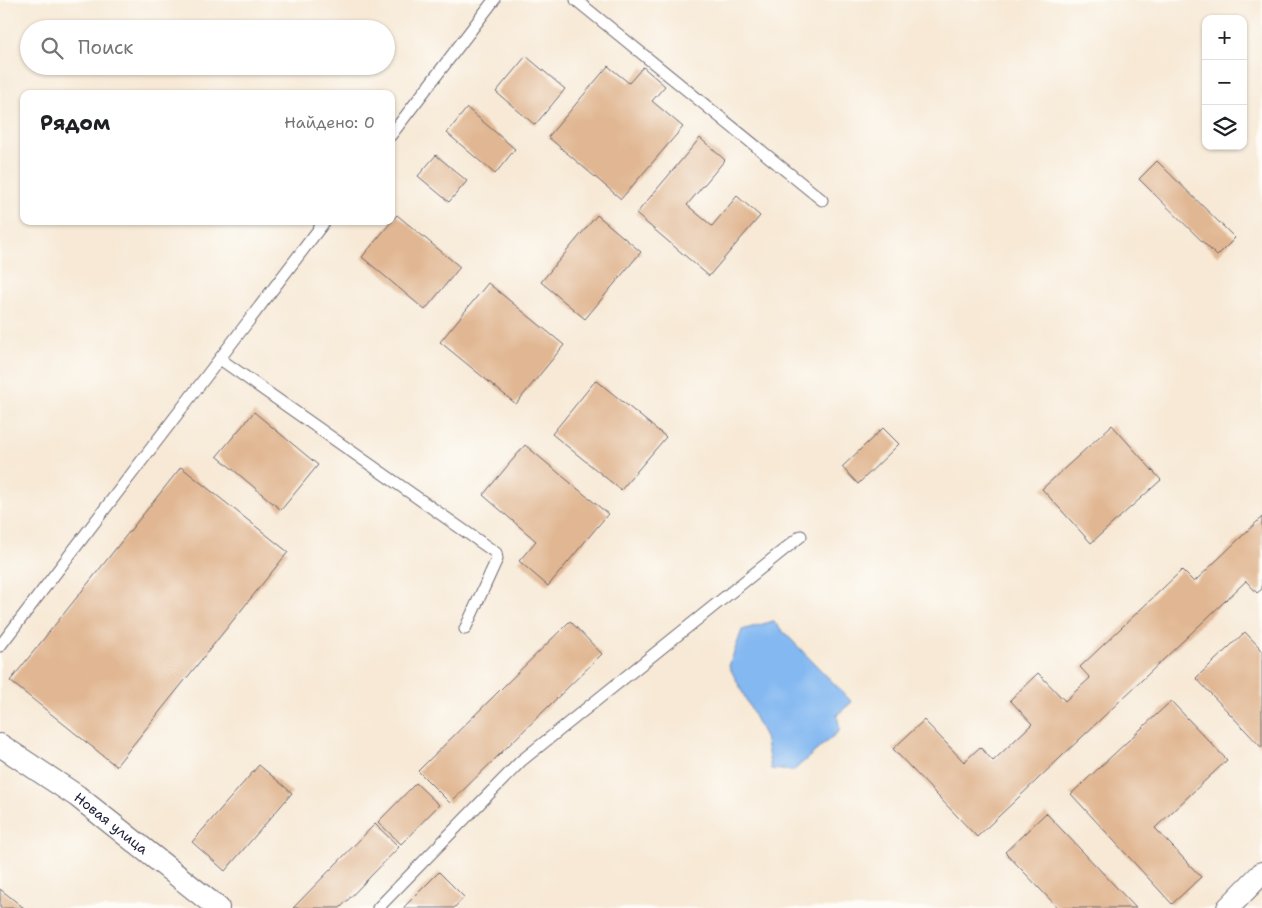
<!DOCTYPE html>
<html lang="ru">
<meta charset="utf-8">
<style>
:root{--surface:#fff;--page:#f2f2f2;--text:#202124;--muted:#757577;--line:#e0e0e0}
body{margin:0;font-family:"Shantell Sans",sans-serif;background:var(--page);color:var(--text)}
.controls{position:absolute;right:15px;top:15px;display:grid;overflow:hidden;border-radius:10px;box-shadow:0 1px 4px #0004}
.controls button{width:45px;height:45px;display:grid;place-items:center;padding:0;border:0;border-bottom:1px solid var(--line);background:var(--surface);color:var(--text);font:25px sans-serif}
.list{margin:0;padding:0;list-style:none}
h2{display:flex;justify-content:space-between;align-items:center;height:65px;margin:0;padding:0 20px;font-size:21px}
h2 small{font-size:16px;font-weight:400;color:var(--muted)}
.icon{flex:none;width:28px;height:28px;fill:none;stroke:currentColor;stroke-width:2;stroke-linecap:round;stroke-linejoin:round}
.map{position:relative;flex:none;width:1262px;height:908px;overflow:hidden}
.search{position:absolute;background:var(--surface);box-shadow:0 1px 4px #0004;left:20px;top:20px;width:375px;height:55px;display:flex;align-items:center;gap:12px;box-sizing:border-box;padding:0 18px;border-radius:28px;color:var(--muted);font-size:19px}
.panel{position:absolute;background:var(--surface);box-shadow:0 1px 4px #0004;left:20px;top:90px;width:375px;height:135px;border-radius:10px}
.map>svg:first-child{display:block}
.water{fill:#83b8f1;stroke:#526d96}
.building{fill:#e1b793}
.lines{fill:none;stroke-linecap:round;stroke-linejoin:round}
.service-casing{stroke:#6d6871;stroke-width:13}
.minor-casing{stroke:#6d6871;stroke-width:24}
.service{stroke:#fff;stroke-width:11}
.minor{stroke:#fff;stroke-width:22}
.labels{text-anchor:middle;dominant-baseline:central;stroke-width:4;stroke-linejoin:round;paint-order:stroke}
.street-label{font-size:14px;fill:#22223b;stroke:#fdfcf7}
</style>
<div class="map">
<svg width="1262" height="908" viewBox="0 0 1262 908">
<rect width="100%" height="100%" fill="#fdfcf7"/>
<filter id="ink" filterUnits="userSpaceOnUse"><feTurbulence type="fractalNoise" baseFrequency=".02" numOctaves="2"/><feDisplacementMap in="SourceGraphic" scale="10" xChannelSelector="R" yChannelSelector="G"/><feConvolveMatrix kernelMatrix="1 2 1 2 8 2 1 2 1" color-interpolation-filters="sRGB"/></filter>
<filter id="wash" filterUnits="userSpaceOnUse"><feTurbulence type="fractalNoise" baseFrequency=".0096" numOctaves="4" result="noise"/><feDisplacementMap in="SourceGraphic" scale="20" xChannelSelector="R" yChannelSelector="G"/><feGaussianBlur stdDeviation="1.12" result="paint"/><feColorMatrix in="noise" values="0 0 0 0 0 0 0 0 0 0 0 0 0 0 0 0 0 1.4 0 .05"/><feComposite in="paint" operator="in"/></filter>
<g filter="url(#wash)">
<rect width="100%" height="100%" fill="#f7e9d6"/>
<path class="water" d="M773,621l79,81 -15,13 3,15 -47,41 -22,-2 -6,-32 -36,-71 13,-36z"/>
<g id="blocks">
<g class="building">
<path d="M526,56l39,33 -30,36 -39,-33z"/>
<path d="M608,66l21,17 14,-16 22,19 -13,15 31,26 -62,72 -73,-62z"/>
<path d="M467,108l48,41 -20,25 -48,-41z"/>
<path d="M700,138l25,22 -38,45 25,21 25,-30 23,20 -51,60 -73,-62z"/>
<path d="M436,155l31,26 -18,21 -31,-26z"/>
<path d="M1157,161l78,77 -18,18 -78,-77z"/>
<path d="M397,215l63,52 -35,43 -63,-53z"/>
<path d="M597,215l44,37 -56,67 -44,-37z"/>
<path d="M488,283l76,62 -48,59 -76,-62z"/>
<path d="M596,380l70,57 -45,53 -69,-56z"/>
<path d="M254,412l64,53 -37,45 -64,-54z"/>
<path d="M1112,425l49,55 -70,63 -49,-54z"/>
<path d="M883,428l16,16 -41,40 -16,-17z"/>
<path d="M525,445l83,69 -60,72 -29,-25 17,-20 -53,-46z"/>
<path d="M181,467l107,85 -172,214 -106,-85z"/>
<path d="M1262,517v72l-5,4 -11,-12 -269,256 -84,-88 31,-29 40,42 16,-15 13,14 39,-37 -22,-24 28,-27 27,28 25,-23 -10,-11 102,-97 12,12z"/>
<path d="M570,621l32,33 -152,149 -32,-32z"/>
<path d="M1245,632l17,18v98l-66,-70z"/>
<path d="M1171,701l56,59 -72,68 46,49 -29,27 -101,-110z"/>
<path d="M259,765l33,28 -67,78 -33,-29z"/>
<path d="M416,783l23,22 -38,39 -23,-22z"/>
<path d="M1046,813l90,95h-78l-53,-56z"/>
<path d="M375,824l24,23 -59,61h-47z"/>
<path d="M439,872l25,25 -10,11h-51z"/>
<path d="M0,889l24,19h-24z"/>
</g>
</g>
</g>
<g filter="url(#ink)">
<use href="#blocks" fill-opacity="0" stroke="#6d6871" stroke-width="1"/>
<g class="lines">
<defs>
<g id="service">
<path d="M576,0l246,200"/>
<path d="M391,135l103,-135"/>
<path d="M220,359l276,194 1,6 -32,70"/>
<path d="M0,646l325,-425"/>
<path d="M378,908l143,-147 280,-225"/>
</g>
<g id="minor">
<path id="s1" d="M0,745l77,51 141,112"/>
<path d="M1228,908l34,-35"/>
</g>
</defs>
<use href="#service" class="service-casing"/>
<use href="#minor" class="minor-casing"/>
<use href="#service" class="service"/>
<use href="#minor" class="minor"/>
</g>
</g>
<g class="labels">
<g class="street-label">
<text stroke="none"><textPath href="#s1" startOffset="136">Новая улица</textPath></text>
</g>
</g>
</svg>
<div class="controls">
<button>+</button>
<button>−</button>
<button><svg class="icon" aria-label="layers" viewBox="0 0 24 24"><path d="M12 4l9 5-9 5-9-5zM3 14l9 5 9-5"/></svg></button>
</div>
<div class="search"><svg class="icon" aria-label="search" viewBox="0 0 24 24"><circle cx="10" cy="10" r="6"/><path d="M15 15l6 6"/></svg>Поиск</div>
<section class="panel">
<h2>Рядом<small>Найдено: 0</small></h2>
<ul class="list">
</ul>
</section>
</div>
